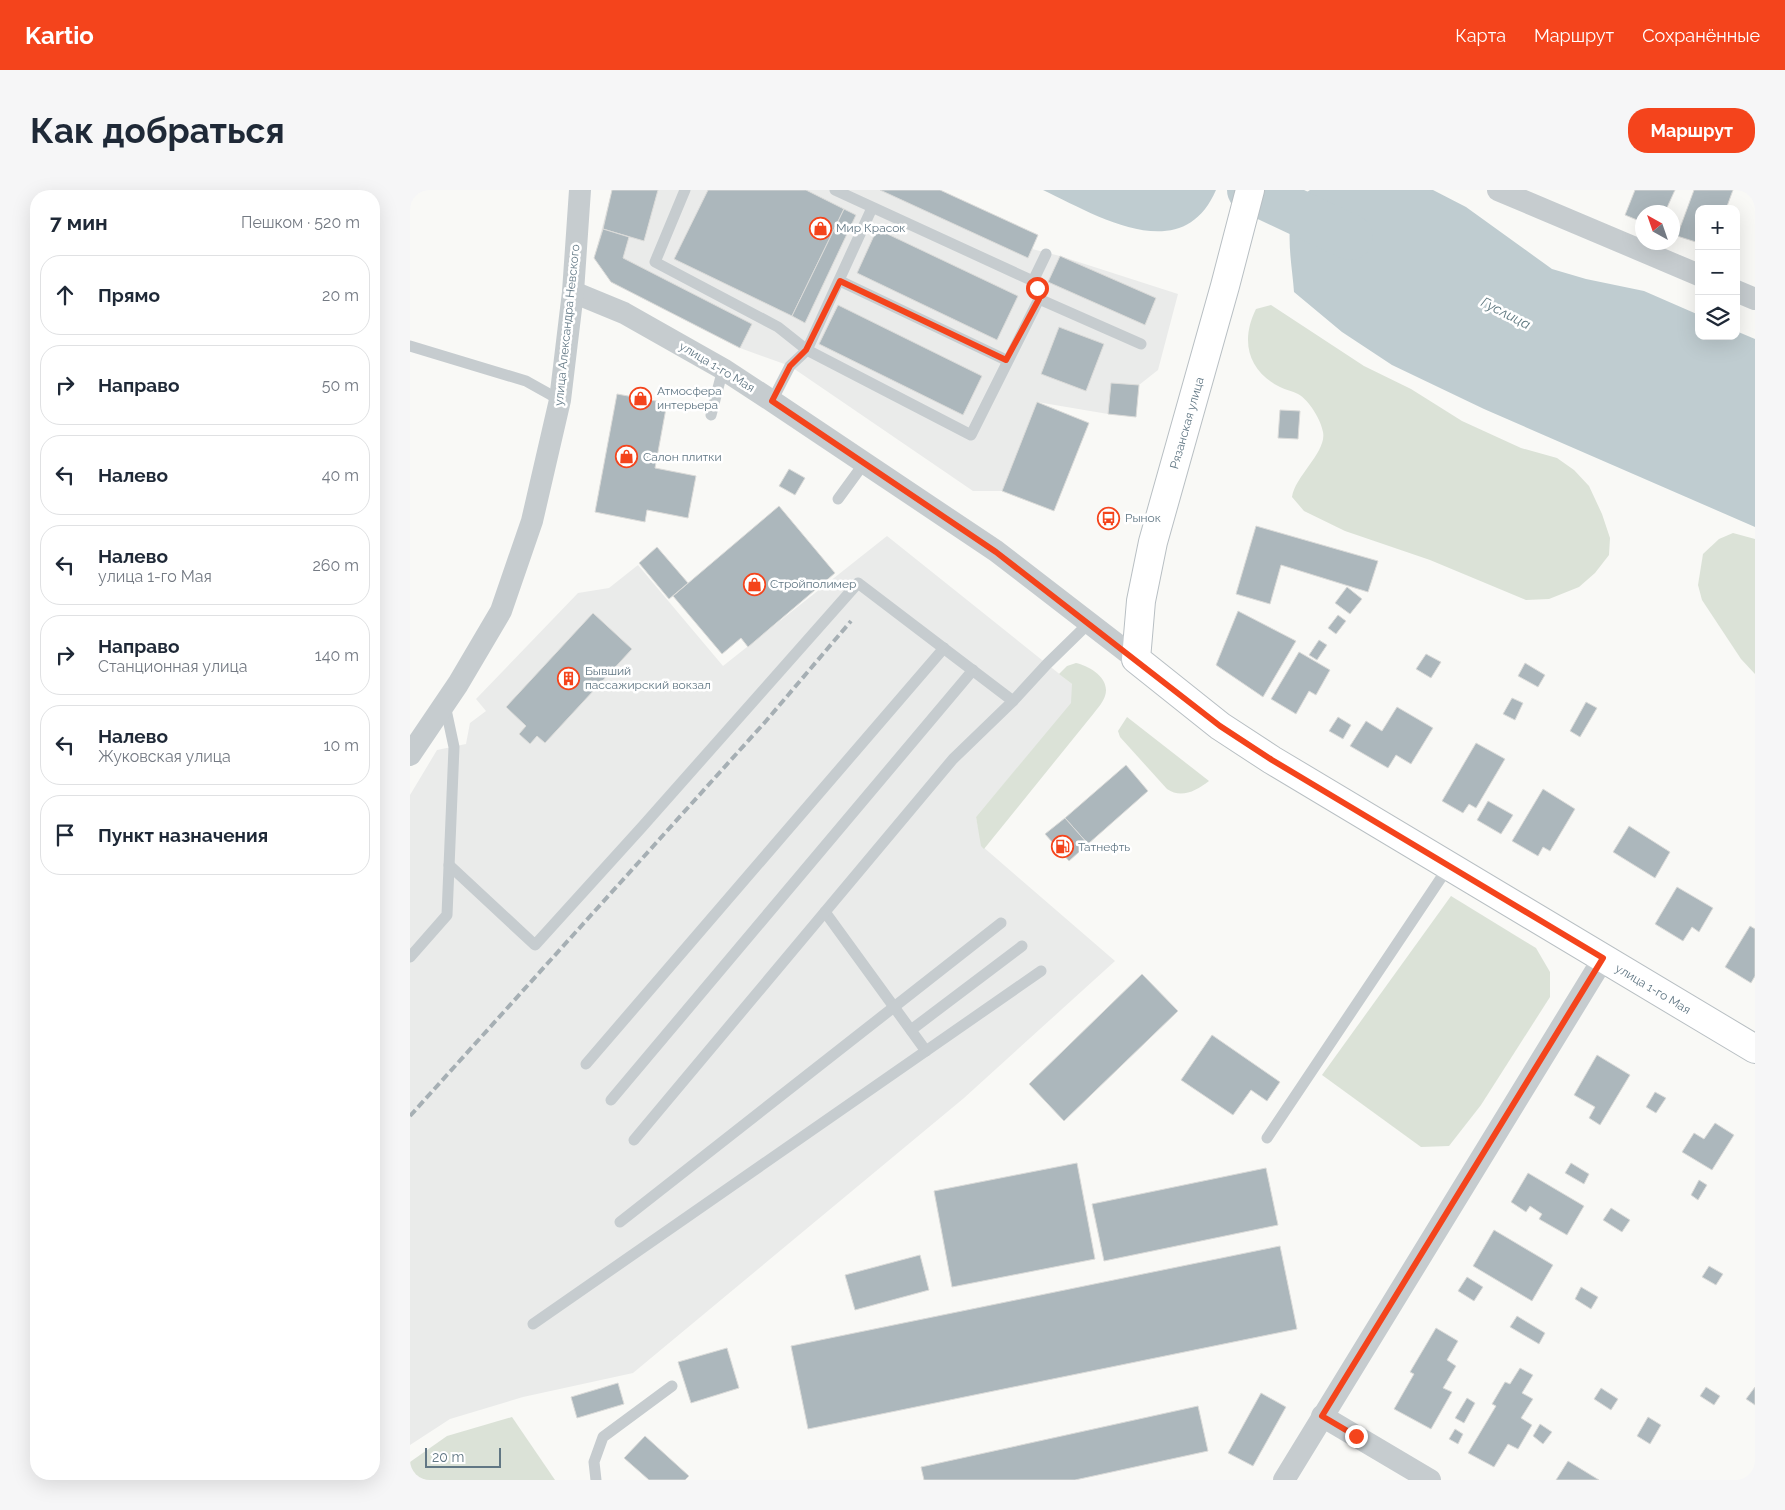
<!DOCTYPE html>
<html lang="ru">
<meta charset="utf-8">
<style>
:root{--surface:#fff;--page:#f6f6f7;--text:#1f2937;--muted:#747a83;--line:#e0e1e3;--accent:#f4441c}
body{margin:0;font-family:Raleway,sans-serif;background:var(--page);color:var(--text)}
.controls{position:absolute;right:15px;top:15px;display:grid;overflow:hidden;border-radius:10px;box-shadow:0 5px 20px #0002}
.controls button{width:45px;height:45px;display:grid;place-items:center;padding:0;border:0;border-bottom:1px solid var(--line);background:var(--surface);color:var(--text);font:25px sans-serif}
.compass{position:absolute;left:1225px;top:15px;width:45px;height:45px;border-radius:50%;background:var(--surface);box-shadow:0 5px 20px #0002;rotate:320deg}
.scale{position:absolute;left:15px;bottom:12px;width:76px;box-sizing:border-box;padding-left:5px;border:2px solid #617784;border-top:0;font-size:14px;line-height:18px;white-space:nowrap;color:#617784;-webkit-text-stroke:4px #fff;paint-order:stroke}
.stop{position:absolute;width:15px;height:15px;margin:-11px;border:4px solid #f4441c;border-radius:50%;background:#fff}
.stop.end{background:#f4441c;border-color:#fff;box-shadow:0 1px 5px #0008}
.list{margin:0;padding:0;list-style:none}
h2{display:flex;justify-content:space-between;align-items:center;height:65px;margin:0;padding:0 20px;font-size:21px}
h2 small{font-size:16px;font-weight:400;color:var(--muted)}
.list li{display:grid;grid-template-columns:32px 1fr auto;gap:15px;align-items:center;box-sizing:border-box;height:80px;margin:0 10px 10px;padding:0 10px;border:1px solid var(--line);border-radius:20px}
.list b{display:block;font-size:19px;white-space:nowrap}
.list p{margin:0;font-size:16px;white-space:nowrap;color:var(--muted)}
.list em{font-size:16px;font-style:normal;color:var(--muted)}
.icon{flex:none;width:28px;height:28px;fill:none;stroke:currentColor;stroke-width:2;stroke-linecap:round;stroke-linejoin:round}
.map{position:relative;flex:none;width:1345px;height:1290px;overflow:hidden;border-radius:20px}
header{display:flex;align-items:center;gap:30px;box-sizing:border-box;height:70px;padding:0 25px;background:var(--accent);color:#fff}
header strong{font-size:24px}
nav{display:flex;gap:28px;margin-inline-start:auto;font-size:18px}
.intro{display:flex;align-items:center;justify-content:space-between;box-sizing:border-box;height:120px;padding:0 30px}
h1{margin:0;font-size:35px}
.button{padding:12px 22px;border-radius:20px;background:var(--accent);color:#fff;font-size:18px;font-weight:700}
main{display:flex;gap:30px;padding:0 30px}
aside{flex:1;background:var(--surface);border-radius:20px;box-shadow:0 5px 20px #0002}
.map>svg:first-child{display:block}
.built{fill:#eaebea}
.green{fill:#dbe2d7}
.water{fill:#bfccd0}
.lines{fill:none;stroke-linecap:round;stroke-linejoin:round}
.river{stroke:#bfccd0;stroke-width:46}
.building{fill:#acb7bc;stroke:#dbdbd9}
.secondary-casing{stroke:#b8bfc3;stroke-width:30}
.lane{stroke:#c6cccf;stroke-width:11}
.street{stroke:#c6cccf;stroke-width:22}
.secondary{stroke:#fff;stroke-width:28}
.rail{stroke:#a6afb4;stroke-width:4;stroke-dasharray:8 4;stroke-linecap:butt}
.route{stroke:#f4441c;stroke-width:6}
.labels{text-anchor:middle;dominant-baseline:central;stroke-width:5;stroke-linejoin:round;paint-order:stroke}
.poi-label{font-size:12px;fill:#617784;stroke:#fff;text-anchor:start}
.street-label{font-size:12px;fill:#617784;stroke:#fff}
.water-label{font-size:14px;font-style:italic;fill:#5c767e;stroke:#fff}
</style>
<header>
<strong>Kartio</strong>
<nav><a>Карта</a><a>Маршрут</a><a>Сохранённые</a></nav>
</header>
<div class="intro"><h1>Как добраться</h1><a class="button">Маршрут</a></div>
<main>
<aside>
<h2>7 мин<small>Пешком · 520 m</small></h2>
<ul class="list">
<li><svg class="icon" aria-label="ahead" viewBox="0 0 24 24"><path d="M12 20V5M6 11l6-6 6 6"/></svg><div><b>Прямо</b></div><em>20 m</em></li>
<li><svg class="icon" aria-label="right" viewBox="0 0 24 24"><path d="M7 20v-9h11M14 6l5 5-5 5"/></svg><div><b>Направо</b></div><em>50 m</em></li>
<li><svg class="icon" aria-label="left" viewBox="0 0 24 24"><path d="M17 20v-9H6M10 6l-5 5 5 5"/></svg><div><b>Налево</b></div><em>40 m</em></li>
<li><svg class="icon" aria-label="left" viewBox="0 0 24 24"><path d="M17 20v-9H6M10 6l-5 5 5 5"/></svg><div><b>Налево</b><p>улица 1-го Мая</p></div><em>260 m</em></li>
<li><svg class="icon" aria-label="right" viewBox="0 0 24 24"><path d="M7 20v-9h11M14 6l5 5-5 5"/></svg><div><b>Направо</b><p>Станционная улица</p></div><em>140 m</em></li>
<li><svg class="icon" aria-label="left" viewBox="0 0 24 24"><path d="M17 20v-9H6M10 6l-5 5 5 5"/></svg><div><b>Налево</b><p>Жуковская улица</p></div><em>10 m</em></li>
<li><svg class="icon" aria-label="arrive" viewBox="0 0 24 24"><path d="M6 21V4h12l-3 4 3 4H6"/></svg><div><b>Пункт назначения</b></div></li>
</ul>
</aside>
<div class="map">
<svg width="1345" height="1290" viewBox="0 0 1345 1290">
<rect width="100%" height="100%" fill="#f9f9f6"/>
<g class="built">
<path d="M202,0h328l92,59 28,7 118,38 -20,76 -19,15 -28,-2 -3,31 -71,-12 -35,89h-29l-183,-125 -50,-18 -129,-66 -17,-24z"/>
<path d="M477,346l185,148v19l-96,114 6,29 133,115 -151,137 -331,275 -110,24 -73,22 -40,26v-650l27,-45 29,-6 4,-21 16,-12 -10,-12 102,-106 31,-5 29,-23 85,101z"/>
</g>
<g class="green">
<path d="M861,115l93,61 47,23 51,32 59,27 36,10 17,12 15,16 13,28 8,24 -1,17 -14,18 -16,14 -30,12 -23,1 -96,-40 -85,-29 -41,-20 -12,-14c3,-21 35,-45 31,-65 -2,-12 -14,-32 -25,-38 -6,-3 -12,-4 -18,-7 -32,-16 -40,-46 -24,-78z"/>
<path d="M1323,343l22,6v135l-14,-15 -39,-59 -4,-15 5,-31 16,-15z"/>
<path d="M666,473c13,3 35,15 29,33 -2,6 -7,12 -11,17l-110,136 -3,-3 -5,-29 95,-114 1,-19 -13,-10 8,-8z"/>
<path d="M717,527l82,64c-13,10 -28,18 -42,8l-47,-52 -2,-6z"/>
<path d="M1041,706l85,52 14,24v25l-69,108 -32,41 -28,1 -99,-72z"/>
<path d="M102,1227l43,63h-145v-18l37,-26z"/>
</g>
<g class="water">
<path d="M633,0h173c-34,79 -120,25 -173,0z"/>
<path d="M900,0h123l33,17 86,62 34,10 58,12 55,24v21h37v-5l19,8v188l-271,-118 -92,-44 -50,-33 -48,-40c-2,-33 -15,-82 16,-102z"/>
</g>
<g class="lines">
<path class="river" d="M840,0l100,47"/>
</g>
<g class="building">
<path d="M202,0h46l-14,51 -41,-12z"/>
<path d="M298,0h98l38,19 -52,107 -118,-57z"/>
<path d="M470,0h60l98,45 -10,23z"/>
<path d="M1225,0h40l-10,22h-23v10l-17,-7z"/>
<path d="M1284,0h39l-7,19h-27v34l-22,-7z"/>
<path d="M434,19l12,6 -51,108 -13,-7z"/>
<path d="M193,39l26,8 -6,21 129,66 -12,24 -129,-66 -17,-24z"/>
<path d="M467,39l141,67 -21,44 -140,-67z"/>
<path d="M650,66l96,42 -11,27 -97,-43z"/>
<path d="M428,115l144,71 -19,39 -144,-71z"/>
<path d="M649,137l45,17 -18,47 -45,-17z"/>
<path d="M701,193l28,2 -3,32 -28,-3z"/>
<path d="M207,204l50,9 -12,65 41,8 -8,42 -41,-8 -2,12 -50,-10z"/>
<path d="M627,212l52,21 -35,88 -52,-20z"/>
<path d="M870,220l20,1 -2,28 -20,-1z"/>
<path d="M379,279l16,9 -10,17 -16,-9z"/>
<path d="M369,316l56,67 -87,74 -7,-9 -19,16 -49,-58z"/>
<path d="M846,336l122,35 -10,31 -87,-27 -11,39 -34,-10z"/>
<path d="M247,357l31,36 -19,16 -30,-36z"/>
<path d="M937,397l15,12 -12,15 -15,-11z"/>
<path d="M828,421l58,30 -33,56 -47,-32z"/>
<path d="M183,423l39,36 -87,94 -8,-7 -7,8 -11,-10 7,-8 -20,-19z"/>
<path d="M928,425l8,6 -10,13 -8,-6z"/>
<path d="M909,450l8,5 -10,15 -8,-5z"/>
<path d="M889,462l31,18 -14,25 -7,-4 -13,23 -25,-15z"/>
<path d="M1016,464l15,8 -10,16 -15,-9z"/>
<path d="M1115,473l20,12 -7,12 -20,-11z"/>
<path d="M1102,508l11,5 -8,17 -12,-6z"/>
<path d="M1176,512l11,6 -17,29 -10,-6z"/>
<path d="M987,517l36,21 -22,36 -15,-9 -8,13 -38,-22 16,-25 16,10z"/>
<path d="M928,527l13,8 -8,14 -14,-8z"/>
<path d="M1066,553l29,16 -29,49 -7,-4 -6,9 -21,-12z"/>
<path d="M716,575l22,26 -60,53 -23,-26z"/>
<path d="M1133,599l32,20 -25,42 -7,-4 -5,9 -26,-15z"/>
<path d="M1078,611l25,14 -12,19 -24,-14z"/>
<path d="M655,628l23,26 -19,17 -24,-27z"/>
<path d="M1219,636l41,26 -15,26 -42,-26z"/>
<path d="M1267,697l36,21 -14,24 -7,-5 -9,14 -28,-17z"/>
<path d="M1340,736l5,3v47l-4,7 -26,-16z"/>
<path d="M732,784l36,37 -114,110 -35,-37z"/>
<path d="M802,845l68,47 -13,19 -16,-11 -18,25 -52,-35z"/>
<path d="M1187,865l33,20 -30,50 -11,-7 6,-11 -21,-12z"/>
<path d="M1245,902l11,6 -10,15 -10,-6z"/>
<path d="M1305,933l19,12 -22,35 -30,-18 12,-19 10,6z"/>
<path d="M667,973l18,96 -143,28 -18,-96z"/>
<path d="M1161,973l18,11 -5,10 -19,-11z"/>
<path d="M856,978l12,57 -174,36 -12,-57z"/>
<path d="M1118,983l56,33 -17,29 -28,-16 3,-5 -12,-8 -4,6 -15,-10z"/>
<path d="M1289,990l8,5 -9,15 -7,-5z"/>
<path d="M1201,1018l19,12 -8,12 -19,-12z"/>
<path d="M1084,1040l59,35 -21,36 -59,-35z"/>
<path d="M870,1056l17,83 -489,100 -17,-83z"/>
<path d="M510,1065l9,35 -74,20 -10,-35z"/>
<path d="M1299,1076l14,8 -7,11 -14,-8z"/>
<path d="M1057,1087l16,10 -9,14 -16,-10z"/>
<path d="M1171,1097l17,10 -7,12 -16,-10z"/>
<path d="M1107,1126l28,17 -6,11 -29,-17z"/>
<path d="M1026,1138l22,13 -11,19 9,6 -13,22 9,4 -21,37 -37,-20 20,-35 -4,-2z"/>
<path d="M317,1158l12,40 -48,15 -13,-41z"/>
<path d="M1110,1178l13,7 -11,18 11,6 -12,19 11,7 -14,24 -10,-5 -14,23 -26,-14 28,-47 -4,-2 13,-22 5,2z"/>
<path d="M208,1193l6,21 -47,14 -6,-21z"/>
<path d="M1296,1197l14,9 -6,9 -14,-9z"/>
<path d="M1345,1197v18l-9,-6z"/>
<path d="M1191,1198l17,11 -7,11 -17,-11z"/>
<path d="M851,1203l25,14 -33,59 -25,-13z"/>
<path d="M1057,1208l8,5 -11,20 -9,-5z"/>
<path d="M788,1216l10,45 -133,29h-151l-3,-13z"/>
<path d="M1238,1227l13,8 -11,19 -13,-8z"/>
<path d="M1130,1234l12,8 -9,12 -10,-8z"/>
<path d="M1045,1239l8,5 -5,10 -9,-5z"/>
<path d="M235,1246l44,40 -4,4h-36l-25,-22z"/>
<path d="M1158,1271l31,19h-43z"/>
</g>
<g class="lines">
<defs>
<path id="secondary" d="M840,0l-25,96 -72,256 -12,59 -5,58 84,67 52,34 483,289"/>
</defs>
<use href="#secondary" class="secondary-casing"/>
<g class="lane">
<path d="M275,0l-30,72 123,65 29,23 65,-142"/>
<path d="M425,0l198,91"/>
<path d="M430,91l166,79"/>
<path d="M629,109l-2,-11 -4,-7 13,-27"/>
<path d="M0,156l116,35 34,19"/>
<path d="M362,211l18,-35 17,-16 164,85 68,-136 102,45"/>
<path d="M301,225l12,-46"/>
<path d="M428,309l27,-37"/>
<path d="M39,675l86,80 107,-118 216,-244 155,118"/>
<path d="M415,722l101,139"/>
<path d="M0,767l37,-42 7,-168 -9,-42"/>
<path d="M501,840l111,-84"/>
<path d="M176,874l358,-416"/>
<path d="M201,910l362,-430"/>
<path d="M857,948l182,-272"/>
<path d="M224,950l319,-381 60,-58 34,-37 42,-41"/>
<path d="M210,1032l381,-299"/>
<path d="M123,1134l508,-353"/>
<path d="M186,1290l-2,-18 9,-25 69,-51"/>
</g>
<g class="street">
<path d="M1088,0l201,85"/>
<path d="M1326,101l19,8"/>
<path d="M163,102l51,21 99,56 49,32 224,150 140,108"/>
<path d="M0,565l48,-71 43,-73 31,-90 28,-121 13,-108 7,-102"/>
<path d="M912,1226l108,64"/>
<path d="M874,1290l319,-521"/>
</g>
<use href="#secondary" class="secondary"/>
<path class="rail" d="M0,926l356,-395 85,-100"/>
</g>
<g class="lines">
<path class="route" d="M627,98l2,11 -33,61 -166,-79 -34,69 -16,16 -18,35 224,151 224,174 52,34 331,198 -281,458 34,20"/>
</g>
<defs>
<symbol id="shop-ring" viewBox="-11 -11 22 22"><circle r="9.5" fill="#fff" stroke="#f4441c" stroke-width="1.5"/><path d="M-5-2.5h2.3a2.7 3.5 0 0 1 5.4 0H5L5.5 6h-11ZM-1.5-2.5h3a1.5 2.3 0 0 0-3 0Z" fill="#f4441c"/></symbol>
<symbol id="bus-ring" viewBox="-11 -11 22 22"><circle r="9.5" fill="#fff" stroke="#f4441c" stroke-width="1.5"/><path d="M-5-6H5V4H4V6H2V4H-2V6H-4V4H-5ZM-3.5-4V0h7V-4ZM-3.5 1.2v1.5H-2V1.2ZM2 1.2v1.5H3.5V1.2Z" fill="#f4441c"/></symbol>
<symbol id="building-ring" viewBox="-11 -11 22 22"><circle r="9.5" fill="#fff" stroke="#f4441c" stroke-width="1.5"/><path d="M-4-6H4V6H1V3H-1V6H-4ZM-2.5-4.3h1.7v1.8h-1.7ZM.8-4.3h1.7v1.8H.8ZM-2.5-1h1.7V.8h-1.7ZM.8-1h1.7V.8H.8Z" fill="#f4441c"/></symbol>
<symbol id="fuel-ring" viewBox="-11 -11 22 22"><circle r="9.5" fill="#fff" stroke="#f4441c" stroke-width="1.5"/><path d="M-5.5-6h7V0h2V4h1.3V-2.5L3-4.5l.8-.8L6-3V5H2.5V1h-1V6h-7ZM-4.2-4.7v3.2H.2V-4.7Z" fill="#f4441c"/></symbol>
</defs>
<g fill-rule="evenodd">
<use href="#shop-ring" x="398" y="26" width="25" height="25"/>
<use href="#shop-ring" x="218" y="196" width="25" height="25"/>
<use href="#shop-ring" x="204" y="254" width="25" height="25"/>
<use href="#bus-ring" x="686" y="316" width="25" height="25"/>
<use href="#shop-ring" x="332" y="382" width="25" height="25"/>
<use href="#building-ring" x="146" y="476" width="25" height="25"/>
<use href="#fuel-ring" x="640" y="644" width="25" height="25"/>
</g>
<g class="labels">
<g class="poi-label">
<text x="426" y="38">Мир Красок</text>
<text x="247" y="201">Атмосфера<tspan x="247" dy="14">интерьера</tspan></text>
<text x="233" y="267">Салон плитки</text>
<text x="715" y="328">Рынок</text>
<text x="360" y="394">Стройполимер</text>
<text x="175" y="481">Бывший<tspan x="175" dy="14">пассажирский вокзал</tspan></text>
<text x="668" y="657">Татнефть</text>
</g>
<g class="street-label">
<text transform="translate(157 135) rotate(-84)">улица Александра Невского</text>
<text transform="translate(307 177) rotate(31)">улица 1-го Мая</text>
<text transform="translate(777 233) rotate(-74)">Рязанская улица</text>
<text transform="translate(1243 799) rotate(31)">улица 1-го Мая</text>
</g>
<g class="water-label">
<text transform="translate(1096 123) rotate(27)">Гуслица</text>
</g>
</g>
</svg>
<div class="controls">
<button>+</button>
<button>−</button>
<button><svg class="icon" aria-label="layers" viewBox="0 0 24 24"><path d="M12 4l9 5-9 5-9-5zM3 14l9 5 9-5"/></svg></button>
</div>
<svg class="compass" viewBox="-18 -18 36 36"><path d="M0-13l5 13h-10z" fill="#e53935"/><path d="M0 13l5-13h-10z" fill="#747a83"/></svg>
<div class="scale">20 m</div>
<div class="stop" style="left:627px;top:98px"></div>
<div class="stop end" style="left:946px;top:1246px"></div>
</div>
</main>
